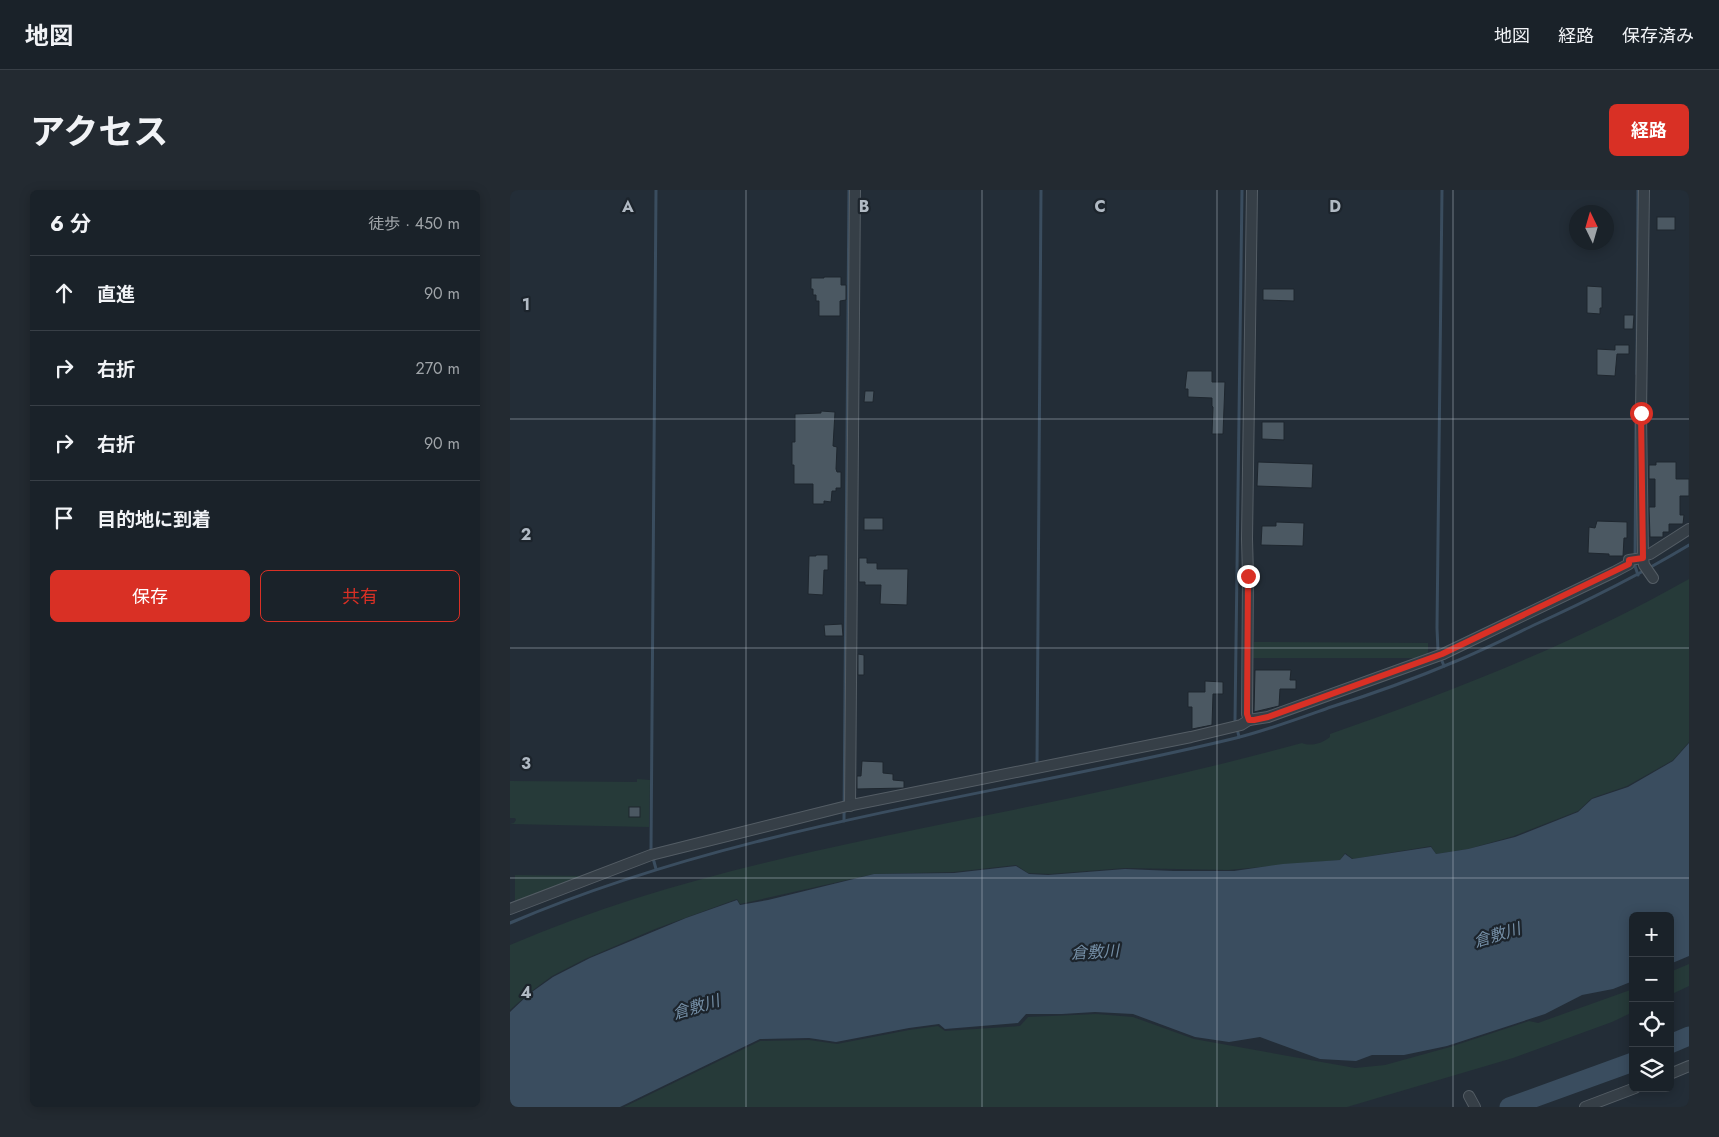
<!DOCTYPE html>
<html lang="ja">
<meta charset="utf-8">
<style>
:root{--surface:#1a2229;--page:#232a31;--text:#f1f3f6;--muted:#9fa4a8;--line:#383f46;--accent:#d93025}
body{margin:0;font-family:Jost,"Noto Sans JP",sans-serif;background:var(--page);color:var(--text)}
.controls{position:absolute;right:15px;bottom:15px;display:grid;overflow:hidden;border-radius:8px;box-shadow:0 2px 12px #0003}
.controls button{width:45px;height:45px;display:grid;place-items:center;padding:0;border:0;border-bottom:1px solid var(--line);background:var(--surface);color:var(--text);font:25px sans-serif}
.compass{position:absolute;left:1059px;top:15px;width:45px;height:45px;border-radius:50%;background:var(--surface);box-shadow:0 2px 12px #0003;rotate:355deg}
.stop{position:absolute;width:15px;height:15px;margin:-11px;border:4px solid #d93025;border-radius:50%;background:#fff}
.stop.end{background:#d93025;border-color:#fff;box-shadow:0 1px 5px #0008}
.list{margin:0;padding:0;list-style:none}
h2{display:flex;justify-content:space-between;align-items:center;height:65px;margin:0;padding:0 20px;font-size:21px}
h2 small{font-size:16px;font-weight:400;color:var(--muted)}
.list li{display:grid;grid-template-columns:32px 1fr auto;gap:15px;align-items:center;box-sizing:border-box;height:75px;padding:0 20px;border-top:1px solid var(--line)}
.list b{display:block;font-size:19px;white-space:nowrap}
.list em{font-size:16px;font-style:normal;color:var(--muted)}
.actions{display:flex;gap:10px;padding:15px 20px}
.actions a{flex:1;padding:11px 0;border:1px solid var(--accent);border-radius:8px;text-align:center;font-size:18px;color:var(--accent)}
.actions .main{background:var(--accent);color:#fff}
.icon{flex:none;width:28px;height:28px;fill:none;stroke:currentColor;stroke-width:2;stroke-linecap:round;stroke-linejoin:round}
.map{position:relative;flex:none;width:1179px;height:917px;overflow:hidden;border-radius:8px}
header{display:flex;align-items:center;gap:30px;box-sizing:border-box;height:70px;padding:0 25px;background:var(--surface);border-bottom:1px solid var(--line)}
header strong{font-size:24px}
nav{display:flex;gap:28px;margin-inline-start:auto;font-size:18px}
.intro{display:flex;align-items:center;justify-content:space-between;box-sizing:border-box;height:120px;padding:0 30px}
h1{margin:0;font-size:35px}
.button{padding:12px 22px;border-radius:8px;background:var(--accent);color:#fff;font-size:18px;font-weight:700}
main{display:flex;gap:30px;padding:0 30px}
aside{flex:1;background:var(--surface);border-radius:8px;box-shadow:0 2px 12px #0003}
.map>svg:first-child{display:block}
.green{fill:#263a39;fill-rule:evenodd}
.water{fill:#3a4d5f}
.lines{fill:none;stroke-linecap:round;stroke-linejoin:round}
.stream{stroke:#3a4d5f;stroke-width:3}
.river{stroke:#3a4d5f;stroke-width:19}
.building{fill:#4b5862;stroke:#1e262e}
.street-casing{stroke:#545d65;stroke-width:12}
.street{stroke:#363f47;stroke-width:10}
.route{stroke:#d93025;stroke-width:6}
.grid{fill:none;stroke:#b1bac4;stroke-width:1;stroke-opacity:0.55}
.labels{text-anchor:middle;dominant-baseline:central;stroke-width:4.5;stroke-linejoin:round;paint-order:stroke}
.water-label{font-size:16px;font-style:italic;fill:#748ea5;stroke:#1c242c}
.grid-label{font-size:16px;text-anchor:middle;font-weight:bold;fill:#b1bac4;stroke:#1c242c;stroke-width:4.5;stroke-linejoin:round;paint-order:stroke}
</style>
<header>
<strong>地図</strong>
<nav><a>地図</a><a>経路</a><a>保存済み</a></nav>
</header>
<div class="intro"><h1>アクセス</h1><a class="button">経路</a></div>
<main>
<aside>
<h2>6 分<small>徒歩 · 450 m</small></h2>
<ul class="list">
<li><svg class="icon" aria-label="ahead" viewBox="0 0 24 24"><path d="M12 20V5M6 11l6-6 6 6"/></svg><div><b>直進</b></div><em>90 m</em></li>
<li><svg class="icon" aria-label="right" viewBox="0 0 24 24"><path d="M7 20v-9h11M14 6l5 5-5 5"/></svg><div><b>右折</b></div><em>270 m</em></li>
<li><svg class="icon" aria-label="right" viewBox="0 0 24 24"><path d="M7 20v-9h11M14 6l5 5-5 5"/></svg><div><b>右折</b></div><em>90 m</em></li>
<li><svg class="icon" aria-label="arrive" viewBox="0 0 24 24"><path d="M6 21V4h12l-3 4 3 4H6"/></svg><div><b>目的地に到着</b></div></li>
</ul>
<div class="actions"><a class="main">保存</a><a>共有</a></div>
</aside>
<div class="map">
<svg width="1179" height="917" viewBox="0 0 1179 917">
<rect width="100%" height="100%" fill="#232d37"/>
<g class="green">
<path d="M1179,389v163l-16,18 -46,26 -35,12 -14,13 -64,25 -46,13 -32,5 -5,-8 -78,13 -8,-6 -5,7 -112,10 -103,-2 -75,6 -22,-1 -12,-8 -62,7 -80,2 -134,30 -3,-5 -82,30 -70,30 -33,17 -23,17 -19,17v-65c148,-64 305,-95 463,-127 110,-22 220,-45 329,-75 9,4 21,0 28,-6v-3c123,-43 246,-91 359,-155z"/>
<path d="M744,452l174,1v14l-10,1h-165z"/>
<path d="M127,589l13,1 -1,47 -139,-3 4,-1 2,-3 -1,-2h-5v-37l127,1zM119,617h11v10h-11z"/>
<path d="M5,685l70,1 -70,27z"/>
<path d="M1179,774v22l-19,9v-23z"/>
<path d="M1123,799v23l-21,10 -99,36 -166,49h-723l136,-66 49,-1 28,4 72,-14 29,-4 7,5 75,-5 8,-9 68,-3 37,3 61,22 161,29 30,-3 65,-18 79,-26 9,2z"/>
</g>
<path class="water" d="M1179,553v213l-19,8v-48h-37v65l-20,8 -31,6 -37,19 -98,32 -43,9h-32l-16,6 -36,-2 -60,-22 -31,5 -34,-5 -62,-23 -38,-2 -33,2h-36l-8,9 -73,6 -6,-5 -30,4 -73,14 -27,-4 -49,1 -140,68h-110v-95l19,-18 24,-17 37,-19 96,-40 51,-18 3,5 28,-5 106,-26 80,-1 62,-7 13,8 19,1 77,-6 49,2h60l49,-7 57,-4 5,-6 7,5 79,-12 5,7 32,-5 47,-12 63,-25 14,-13 36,-12 45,-26z"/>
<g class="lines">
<g class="stream">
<path d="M932,0l-5,438 1,23 6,15"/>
<path d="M1127,184l1,-184"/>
<path d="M1126,233l-1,143 3,9"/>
<path d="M729,547l-4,-17 7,-530"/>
<path d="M527,574l4,-574"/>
<path d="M334,631l5,-631"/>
<path d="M141,661l5,-661"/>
<path d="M143,668l3,11"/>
<path d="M0,733c231,-99 484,-126 726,-185 32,-8 64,-20 95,-31 41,-13 83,-28 123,-45 27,-11 53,-24 80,-37 53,-24 105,-50 155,-80"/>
</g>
<g class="river">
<path d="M1160,854l19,-8"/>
<path d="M999,917l124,-45"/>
</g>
</g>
<g class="building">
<rect x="1147" y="27" width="18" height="13"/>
<path d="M314,87h17v8h5v15l-6,1v15h-21v-15h-3v-6h-3v-6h-2v-11h13z"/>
<path d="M1077,96l15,1v21h-2v6l-13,-1z"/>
<path d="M753,99h31v12l-31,-1z"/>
<path d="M1114,125h10l-1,14h-9z"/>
<path d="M1105,155h14v9h-12l-2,22 -18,-1v-26l18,1z"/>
<path d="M677,181h25v11h13l-2,52h-11l1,-27 -1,-1v-8l-24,-1v-8h-3z"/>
<path d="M355,201h9l-1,11h-9z"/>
<path d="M311,221l14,1 -2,34 4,1 -1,22 1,3h4v16h-5v3h-4l-1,11 -7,-1v3h-11v-20h-19v-19h-2v-23h3v-28l26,-1z"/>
<path d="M752,232h22v18l-22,-1z"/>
<path d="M748,272l55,2 -1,24 -55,-2z"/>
<path d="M1146,272h20v17h13v17h-9v19h4l-1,9h-14v8h-6v5h-13l-1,-30h6v-28h-6v-14h7z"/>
<rect x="354" y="328" width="19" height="12"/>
<path d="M1087,331l30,1v16h-3l-1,18h-14v-2l-21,-1 1,-26 6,1z"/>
<path d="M766,332l28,1 -1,23 -42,-1 1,-19h14z"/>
<path d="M306,365h12v15h-4l-1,25 -15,-1 1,-38h7z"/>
<path d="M349,368h8v5h10v6h31l-1,36 -27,-1 1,-19h-16v-3h-6z"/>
<path d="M332,434l1,12h-18l-1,-11z"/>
<path d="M348,464l6,1v20h-6z"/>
<path d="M745,480h36l-1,10h6v9h-16l-1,17 -25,6z"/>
<path d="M695,491l18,1v12h-10l-1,31 -20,4v-22h-4v-15h17z"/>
<path d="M352,571l21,1v11l10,1v6l11,1v7l-47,1v-13h4z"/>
<rect x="119" y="617" width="11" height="10"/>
</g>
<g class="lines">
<defs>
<g id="street">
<path d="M1134,0l-3,223 2,145 1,7 9,13"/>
<path d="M1133,365l7,-1 39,-25"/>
<path d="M739,530l-2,-6 1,-138 -1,-37 5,-349"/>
<path d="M340,616l5,-616"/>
<path d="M0,719l141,-54 196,-49 344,-69 50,-12 8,-5 19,-3 175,-63 171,-82 15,-8v-4l14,-2"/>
<path d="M1160,884l19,-8"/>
<path d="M959,906l6,11"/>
<path d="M1075,917l50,-19"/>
</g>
</defs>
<use href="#street" class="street-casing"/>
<use href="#street" class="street"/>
</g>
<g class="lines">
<path class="route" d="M738,386l-1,138 2,6h5l14,-3 174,-63 187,-90v-4l14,-2 -2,-145"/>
</g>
<path class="grid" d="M236,0v917M472,0v917M707,0v917M943,0v917M0,229h1179M0,458h1179M0,688h1179"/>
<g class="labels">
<g class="water-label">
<text transform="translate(987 745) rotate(-17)">倉敷川</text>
<text transform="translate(585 762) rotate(-3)">倉敷川</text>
<text transform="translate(186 817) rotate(-17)">倉敷川</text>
</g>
</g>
<g class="grid-label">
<text x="118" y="22">A</text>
<text x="354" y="22">B</text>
<text x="590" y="22">C</text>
<text x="825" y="22">D</text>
<text x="16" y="120">1</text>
<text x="16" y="350">2</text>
<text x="16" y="579">3</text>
<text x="16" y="808">4</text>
</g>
</svg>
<div class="controls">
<button>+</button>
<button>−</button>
<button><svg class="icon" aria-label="locate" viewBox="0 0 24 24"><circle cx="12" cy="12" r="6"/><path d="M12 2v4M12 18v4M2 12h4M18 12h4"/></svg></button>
<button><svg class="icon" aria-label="layers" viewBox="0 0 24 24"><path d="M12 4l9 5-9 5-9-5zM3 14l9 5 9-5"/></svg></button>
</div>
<svg class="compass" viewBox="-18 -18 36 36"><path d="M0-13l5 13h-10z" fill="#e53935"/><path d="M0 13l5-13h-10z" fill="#9fa4a8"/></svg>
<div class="stop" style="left:1131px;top:223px"></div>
<div class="stop end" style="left:738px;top:386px"></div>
</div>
</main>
